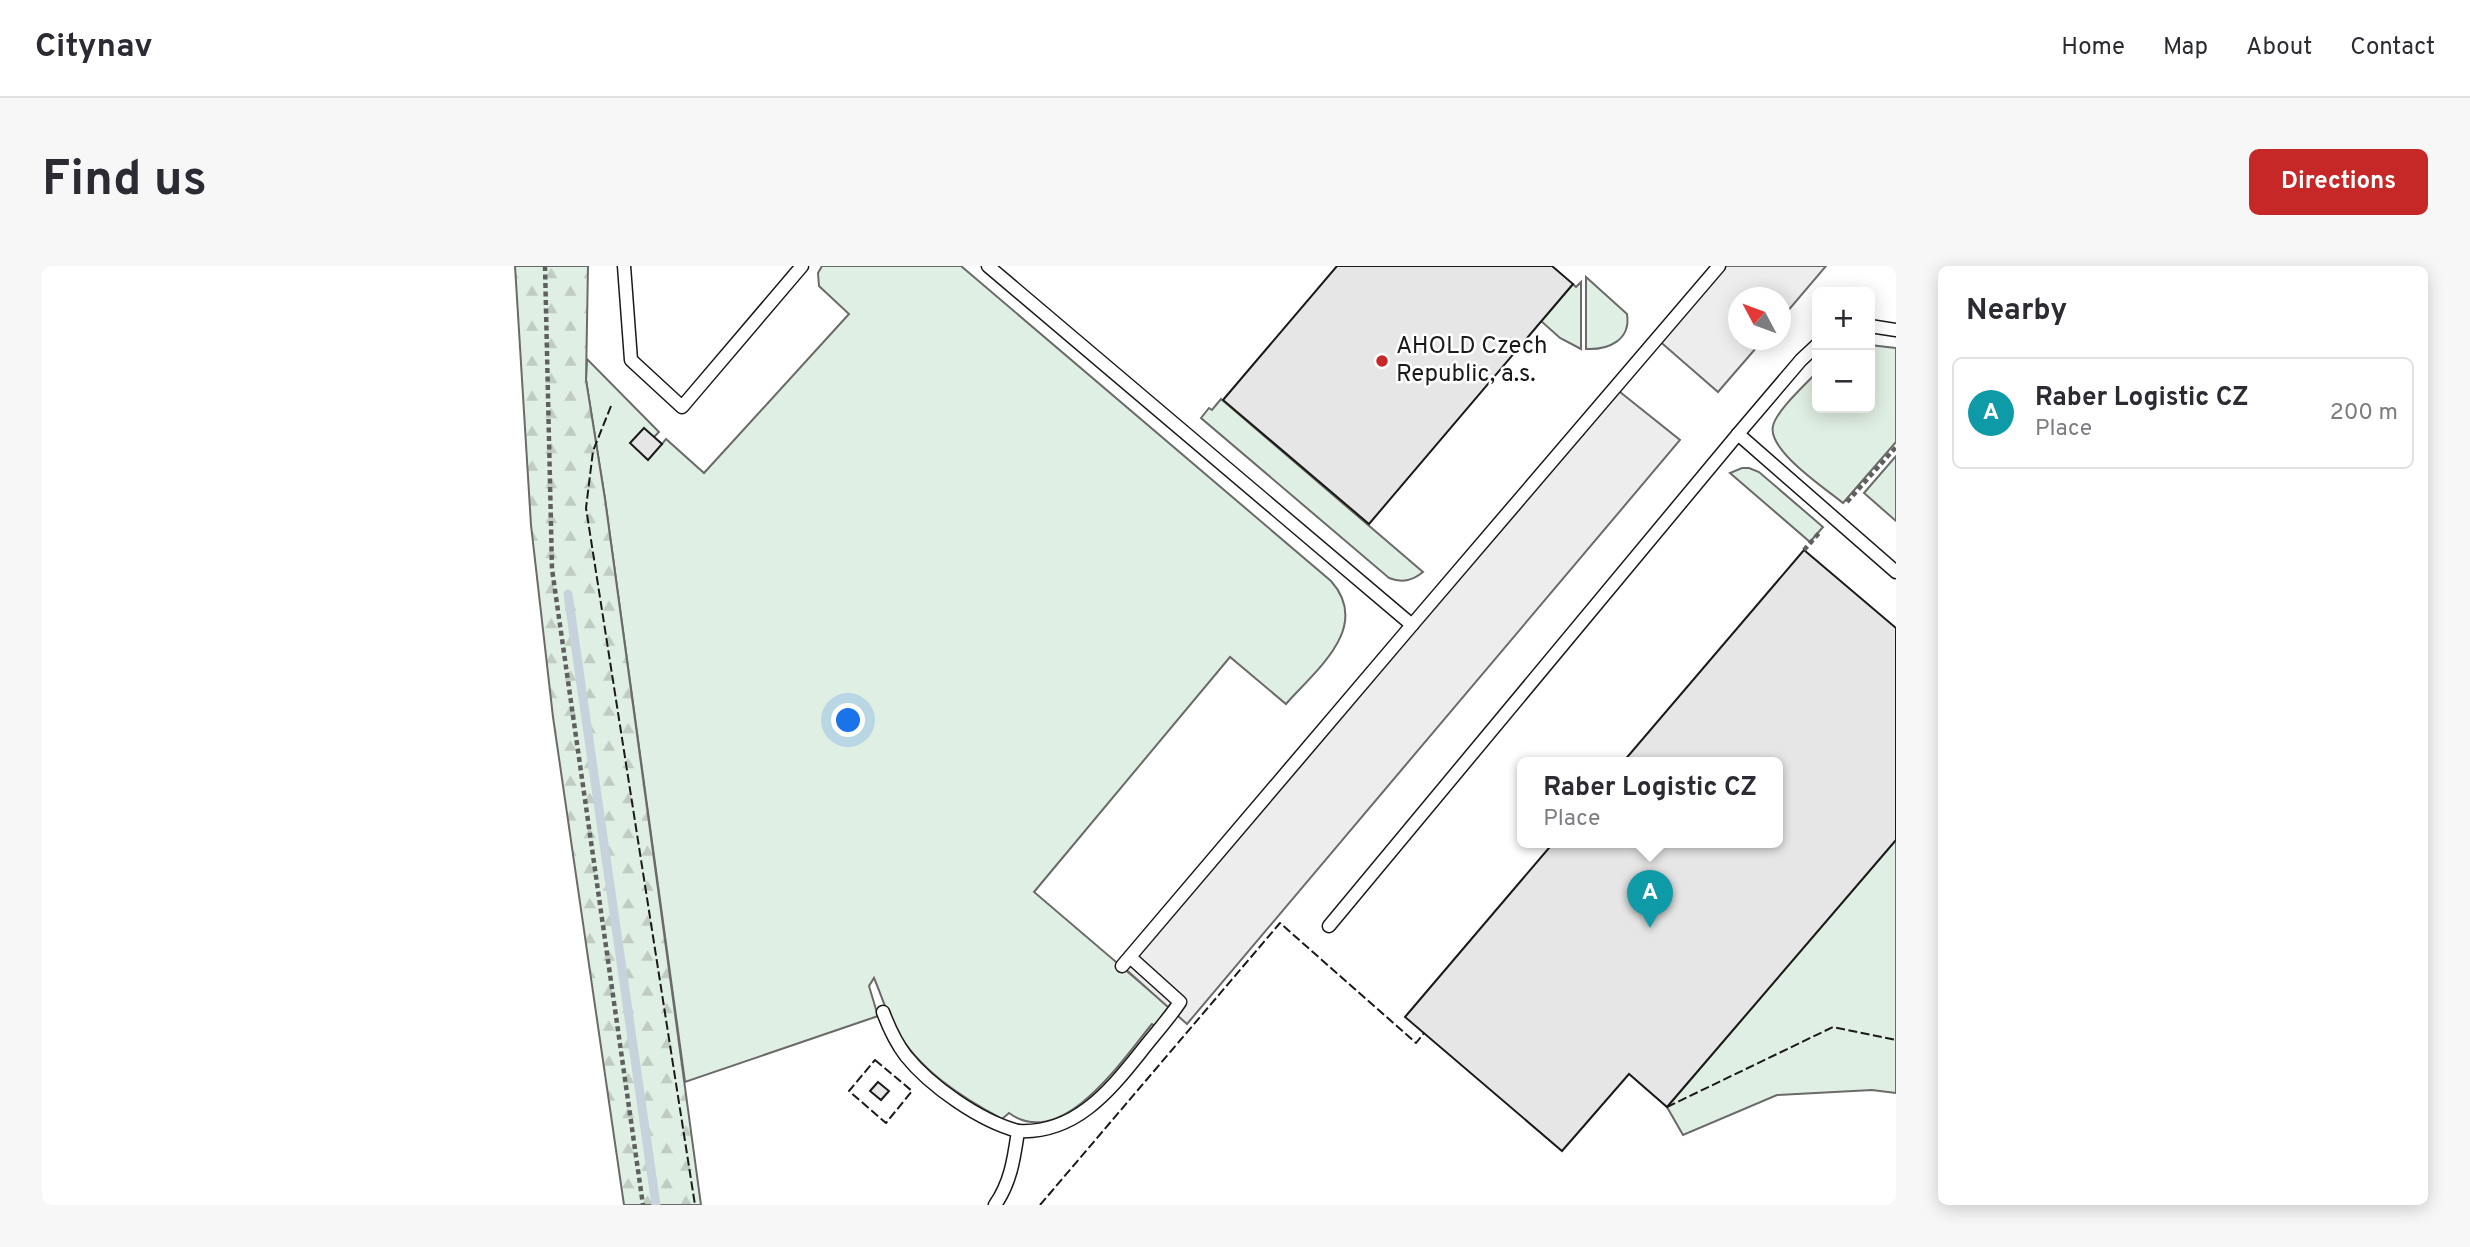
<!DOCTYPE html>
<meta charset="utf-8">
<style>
:root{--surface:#fff;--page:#f7f7f7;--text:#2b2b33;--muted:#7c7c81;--line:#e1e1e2;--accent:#c62828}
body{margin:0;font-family:Overpass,sans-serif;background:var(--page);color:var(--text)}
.controls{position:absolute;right:21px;top:21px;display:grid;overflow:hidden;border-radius:10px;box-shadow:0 4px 18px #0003}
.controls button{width:63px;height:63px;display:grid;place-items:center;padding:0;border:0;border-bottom:2px solid var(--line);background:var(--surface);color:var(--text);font:35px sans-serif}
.compass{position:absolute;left:1686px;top:21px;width:63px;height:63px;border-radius:50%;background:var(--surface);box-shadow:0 4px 18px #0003;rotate:311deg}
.you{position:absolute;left:807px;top:455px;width:24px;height:24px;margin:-18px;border:5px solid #fff;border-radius:50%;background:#1a73e8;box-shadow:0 0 0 10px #1a73e833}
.badge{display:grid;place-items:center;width:46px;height:46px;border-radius:50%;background:var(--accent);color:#fff;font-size:23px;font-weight:700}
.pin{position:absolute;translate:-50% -58px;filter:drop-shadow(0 2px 4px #0008)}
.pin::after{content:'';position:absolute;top:37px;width:24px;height:21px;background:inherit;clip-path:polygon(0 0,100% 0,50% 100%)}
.popup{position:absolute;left:1475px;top:491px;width:266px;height:91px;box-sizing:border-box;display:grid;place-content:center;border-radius:10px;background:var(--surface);filter:drop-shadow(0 2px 5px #0005);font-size:23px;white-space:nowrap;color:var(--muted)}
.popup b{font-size:26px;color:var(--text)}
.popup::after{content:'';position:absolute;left:50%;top:100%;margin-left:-14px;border:14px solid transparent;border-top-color:var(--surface)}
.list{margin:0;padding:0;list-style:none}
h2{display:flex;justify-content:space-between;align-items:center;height:91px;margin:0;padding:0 28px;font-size:30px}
h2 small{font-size:23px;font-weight:400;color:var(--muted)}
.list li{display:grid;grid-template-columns:46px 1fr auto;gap:21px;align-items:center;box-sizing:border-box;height:112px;margin:0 14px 14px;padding:0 14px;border:2px solid var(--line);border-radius:10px}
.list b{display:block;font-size:26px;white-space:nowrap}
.list p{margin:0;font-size:23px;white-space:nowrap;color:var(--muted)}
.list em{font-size:23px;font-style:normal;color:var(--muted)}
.map{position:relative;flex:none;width:1854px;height:939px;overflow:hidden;border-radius:10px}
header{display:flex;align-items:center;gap:42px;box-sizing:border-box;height:98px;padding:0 35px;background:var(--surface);border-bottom:2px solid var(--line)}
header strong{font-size:33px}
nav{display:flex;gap:38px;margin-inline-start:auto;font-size:24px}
.intro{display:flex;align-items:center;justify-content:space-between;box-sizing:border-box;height:168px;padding:0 42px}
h1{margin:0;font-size:49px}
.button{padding:18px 32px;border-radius:10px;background:var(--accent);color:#fff;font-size:24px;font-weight:700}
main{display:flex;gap:42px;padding:0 42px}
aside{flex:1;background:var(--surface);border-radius:10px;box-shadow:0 4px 18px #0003}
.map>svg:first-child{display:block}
.green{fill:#e0efe3;stroke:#6a6a6a;stroke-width:2}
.forest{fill:url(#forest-firs);stroke:#6a6a6a;stroke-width:2}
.parking{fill:#ededed;stroke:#6a6a6a;stroke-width:2}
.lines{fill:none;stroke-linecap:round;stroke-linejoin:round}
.stream{stroke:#c6d2dc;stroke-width:9}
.building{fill:#e6e6e6;stroke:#1a1a1a;stroke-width:2}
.lane-casing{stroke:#1a1a1a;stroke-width:15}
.path{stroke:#5f5f5f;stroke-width:4.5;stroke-dasharray:5 3.5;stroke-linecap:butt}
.lane{stroke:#fff;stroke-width:12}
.fence{stroke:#1a1a1a;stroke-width:2;stroke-dasharray:9 3.5;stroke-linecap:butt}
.poi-dot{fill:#c62828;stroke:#fff;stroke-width:2.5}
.labels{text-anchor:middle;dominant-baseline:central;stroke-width:5;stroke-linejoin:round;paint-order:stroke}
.poi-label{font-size:24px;fill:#1a1a1a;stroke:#fff;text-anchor:start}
</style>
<header>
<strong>Citynav</strong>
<nav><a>Home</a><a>Map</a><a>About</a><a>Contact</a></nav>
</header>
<div class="intro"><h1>Find us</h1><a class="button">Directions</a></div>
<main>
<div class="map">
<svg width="1854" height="939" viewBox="0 0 1854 939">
<defs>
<pattern id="forest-firs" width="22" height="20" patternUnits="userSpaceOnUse" patternTransform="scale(1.75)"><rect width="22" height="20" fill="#e0efe3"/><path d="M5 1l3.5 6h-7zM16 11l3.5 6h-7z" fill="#c0ccc2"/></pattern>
</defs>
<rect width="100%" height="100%" fill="#fff"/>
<g class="green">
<path d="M780,0h139l370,315c41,46 -15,89 -45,123l-56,-47 -196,235 136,116 -15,18 -3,-2c-29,35 -90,128 -143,89l-7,6c-41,-22 -83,-49 -107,-91 -9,-16 -14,-34 -21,-50l-5,8 9,30 -193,66 -80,-583 -19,-119 1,-21 72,73 -5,5 8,7 4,-5 38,34 145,-159 -30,-28 -1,-13z"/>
<path d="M1544,11l41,37c4,26 -18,36 -41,35z"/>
<path d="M1539,16v67l-21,-11 -19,-17 32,-37 3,3z"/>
<path d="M1828,79l26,3v94l-53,61c-17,-14 -76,-53 -70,-77 3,-15 33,-42 44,-54v36h53z"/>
<path d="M1179,133l202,173c-11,9 -21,11 -34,6l-188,-160 8,-10 3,2z"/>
<path d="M1854,190v65l-32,-28z"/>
<path d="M1700,202h7l10,4 64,55 -13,15 -80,-69z"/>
<path d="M1854,574v253l-24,-3 -95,5 -94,40 -16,-28z"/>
</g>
<path class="forest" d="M473,0h73l-2,114 19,119 96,706h-77l-71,-488 -22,-192z"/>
<g class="parking">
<path d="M1677,0h107l-45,53 -1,-21h-42v42h25l-45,52 -61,-53z"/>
<path d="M1573,122l65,52 -493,584 -65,-58z"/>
</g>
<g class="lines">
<path class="stream" d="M526,328l88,611"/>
</g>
<g class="building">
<path d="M1295,0h215l21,18 -204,240 -146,-124z"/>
<path d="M602,162l18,16 -14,16 -18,-17z"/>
<path d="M1762,284l92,78v212l-229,267 -38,-33 -67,77 -157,-134 149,-175h224v-80h-155z"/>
<path d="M836,816l11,9 -8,9 -11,-9z"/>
</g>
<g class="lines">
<defs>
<g id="lane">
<path d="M582,0l7,94 51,47 120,-141"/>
<path d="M946,0l424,359 307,-359"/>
<path d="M1828,60l26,4"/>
<path d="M1696,168l158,138"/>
<path d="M1287,660l409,-492 63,-74 16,-15"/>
<path d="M1080,700l290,-341"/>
<path d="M841,746c6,16 13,31 23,44 24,30 74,65 112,75"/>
<path d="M953,939c16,-23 19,-47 23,-74 56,3 90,-38 122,-78 13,-17 28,-33 40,-51l-50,-45"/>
</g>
</defs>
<use href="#lane" class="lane-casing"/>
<g class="path">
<path d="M503,0l7,303 91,636"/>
<path d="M1805,236l49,-55"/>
<path d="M1762,284l16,-18"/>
</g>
<use href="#lane" class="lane"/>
<g class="fence">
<path d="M569,140l-18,45 -7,57 109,697"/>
<path d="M833,794l37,31 -26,32 -37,-32z"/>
<path d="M1625,841l166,-80 63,13"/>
<path d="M998,939l240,-282 136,120 8,-10"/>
</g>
</g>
<circle class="poi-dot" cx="1340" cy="95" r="7"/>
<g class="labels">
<g class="poi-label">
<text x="1354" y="81">AHOLD Czech<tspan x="1354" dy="28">Republic, a.s.</tspan></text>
</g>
</g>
</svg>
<div class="controls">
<button>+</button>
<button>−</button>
</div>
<svg class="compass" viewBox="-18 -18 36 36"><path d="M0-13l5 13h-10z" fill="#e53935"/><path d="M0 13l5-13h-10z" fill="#7c7c81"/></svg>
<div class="you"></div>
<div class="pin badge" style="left:1608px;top:662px;background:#0f9aa8">A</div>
<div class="popup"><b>Raber Logistic CZ</b>Place</div>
</div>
<aside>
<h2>Nearby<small></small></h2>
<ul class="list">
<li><span class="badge" style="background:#0f9aa8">A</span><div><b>Raber Logistic CZ</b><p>Place</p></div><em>200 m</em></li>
</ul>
</aside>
</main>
